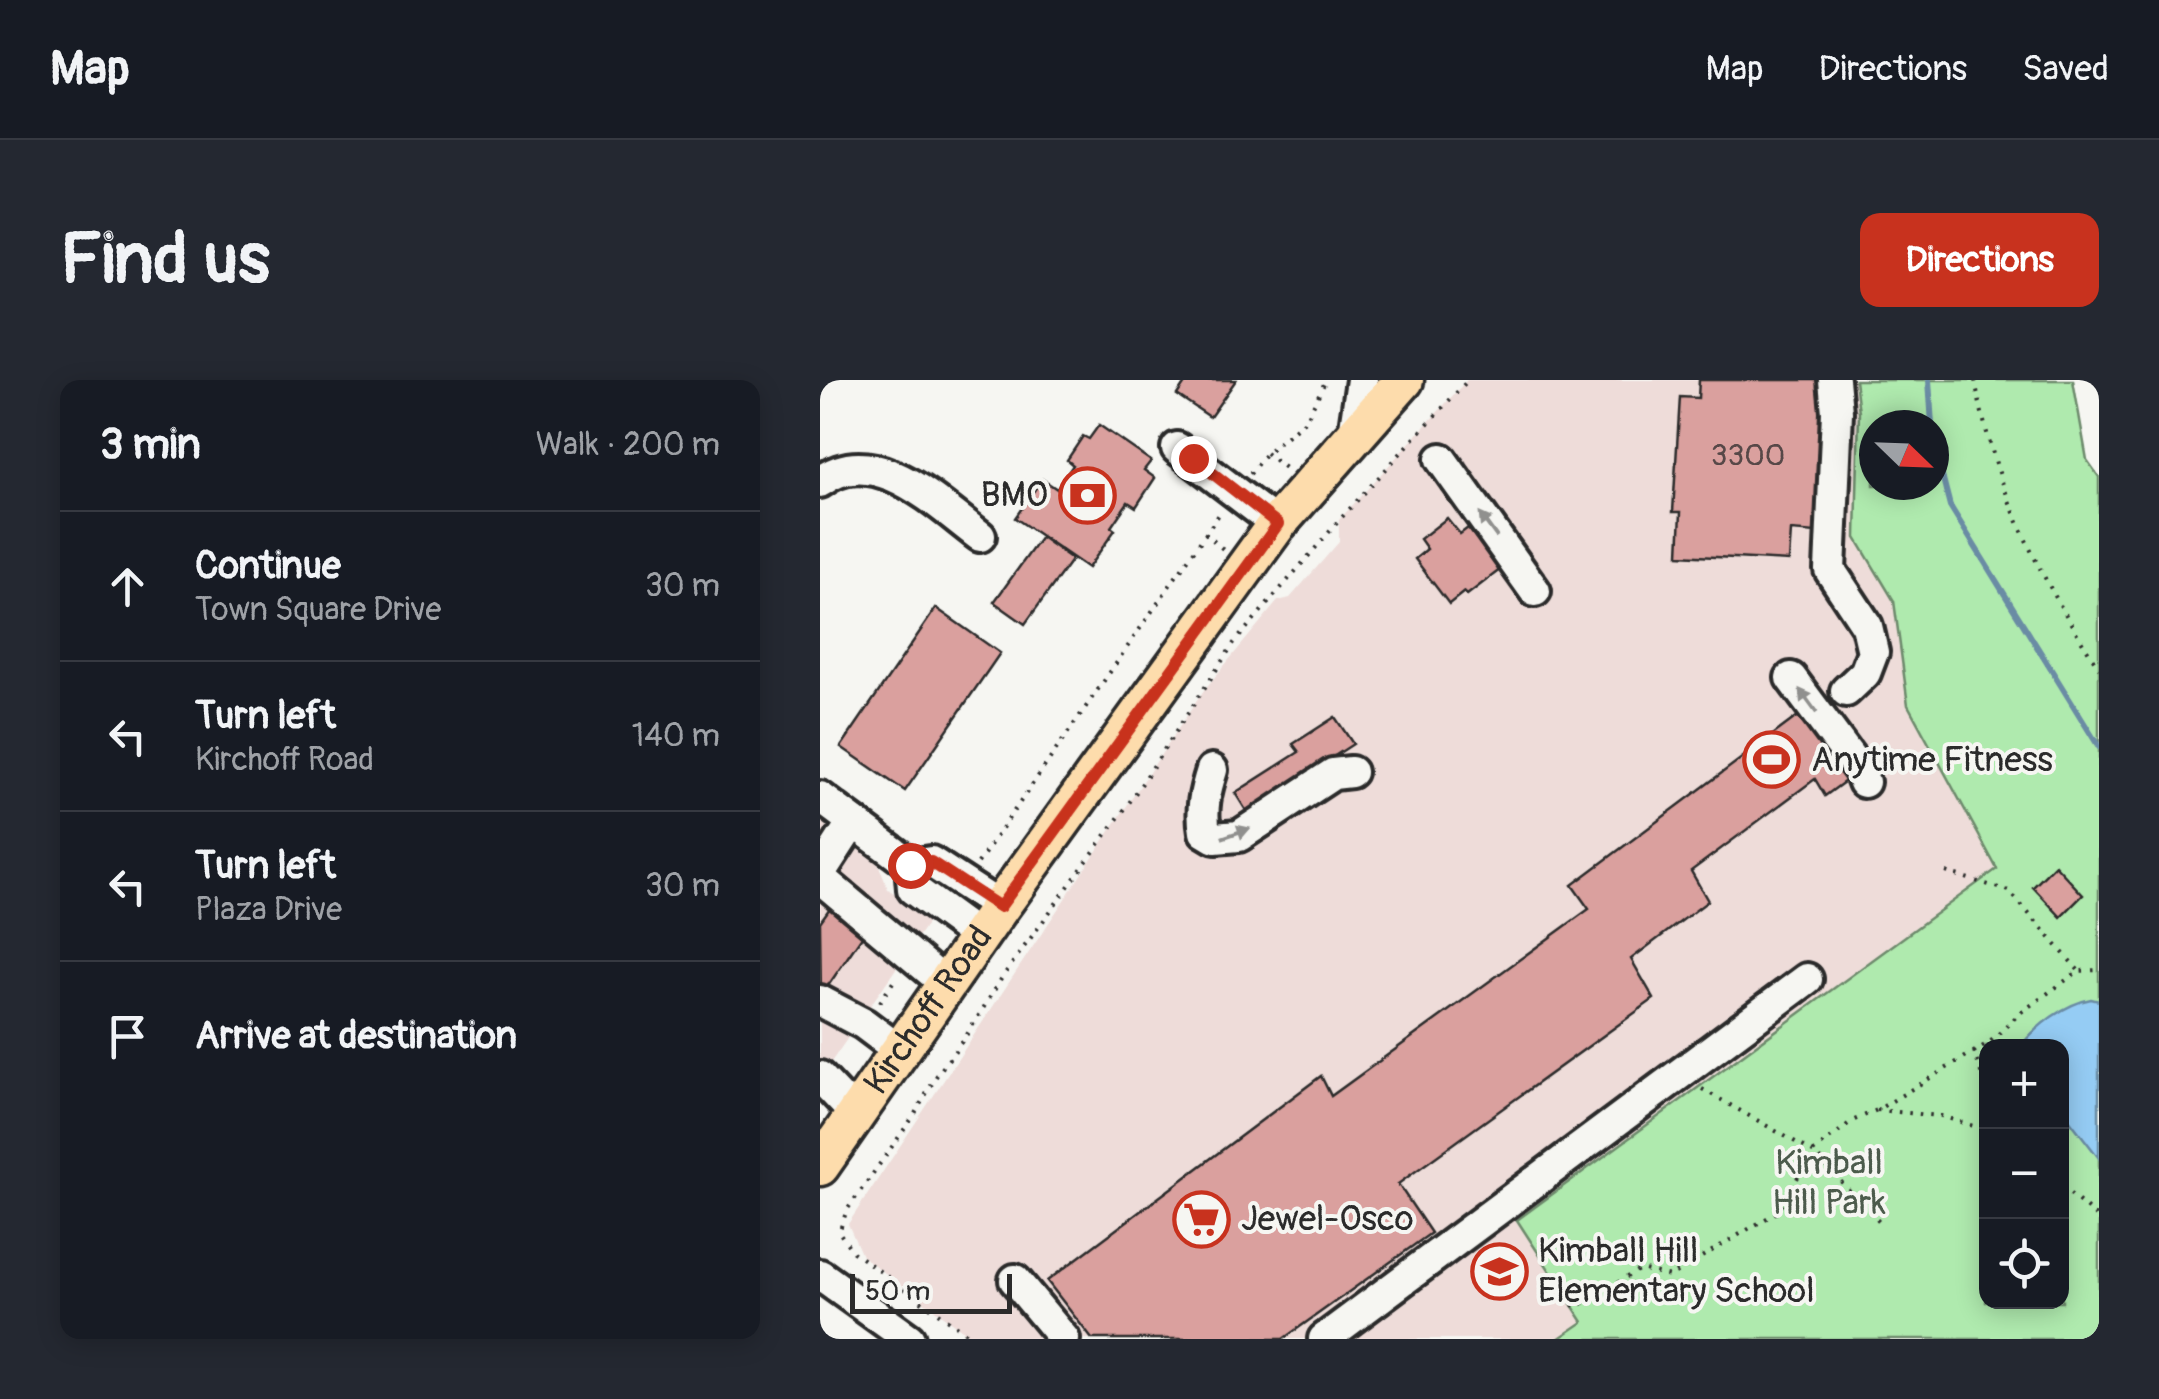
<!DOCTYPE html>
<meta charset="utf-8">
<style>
:root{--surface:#171b24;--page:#242831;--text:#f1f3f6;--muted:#9ea1a6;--line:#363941;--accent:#c8321e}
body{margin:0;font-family:Pangolin,sans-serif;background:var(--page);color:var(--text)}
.controls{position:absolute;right:30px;bottom:30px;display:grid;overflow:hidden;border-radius:20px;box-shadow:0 5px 25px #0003}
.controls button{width:90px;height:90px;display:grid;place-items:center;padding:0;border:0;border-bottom:2px solid var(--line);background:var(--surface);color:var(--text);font:50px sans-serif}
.compass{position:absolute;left:1039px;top:30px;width:90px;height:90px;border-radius:50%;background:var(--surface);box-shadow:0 5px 25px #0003;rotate:113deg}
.scale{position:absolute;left:30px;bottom:25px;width:162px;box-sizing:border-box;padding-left:10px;border:5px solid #2b2b2b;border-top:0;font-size:28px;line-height:35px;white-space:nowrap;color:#2b2b2b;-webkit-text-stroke:8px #f6f6f2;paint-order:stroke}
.stop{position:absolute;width:30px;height:30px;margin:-22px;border:8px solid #c8321e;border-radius:50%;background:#fff}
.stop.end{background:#c8321e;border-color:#fff;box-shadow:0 2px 10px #0008}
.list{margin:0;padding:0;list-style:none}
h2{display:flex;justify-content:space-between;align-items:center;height:130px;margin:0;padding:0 40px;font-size:42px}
h2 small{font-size:32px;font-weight:400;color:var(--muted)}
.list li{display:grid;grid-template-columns:65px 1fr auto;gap:30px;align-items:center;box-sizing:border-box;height:150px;padding:0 40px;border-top:2px solid var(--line)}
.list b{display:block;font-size:38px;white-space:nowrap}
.list p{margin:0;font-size:32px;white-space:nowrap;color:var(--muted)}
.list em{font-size:32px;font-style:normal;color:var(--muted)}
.icon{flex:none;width:55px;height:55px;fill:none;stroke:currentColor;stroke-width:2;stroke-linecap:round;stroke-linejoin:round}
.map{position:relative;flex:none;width:1279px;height:959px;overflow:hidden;border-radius:20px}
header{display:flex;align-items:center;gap:60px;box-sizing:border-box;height:140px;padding:0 50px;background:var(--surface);border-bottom:2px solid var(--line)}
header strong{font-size:48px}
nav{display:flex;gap:55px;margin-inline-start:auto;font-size:35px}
.intro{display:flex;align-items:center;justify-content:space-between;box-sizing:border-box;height:240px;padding:0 60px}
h1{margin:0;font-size:70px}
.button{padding:25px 45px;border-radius:20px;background:var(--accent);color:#fff;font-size:35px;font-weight:700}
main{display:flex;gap:60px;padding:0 60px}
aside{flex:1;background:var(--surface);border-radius:20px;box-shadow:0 5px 25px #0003}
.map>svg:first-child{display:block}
.built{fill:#eedcd9}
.green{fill:#afeaae;stroke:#6d8a6c;stroke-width:2.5;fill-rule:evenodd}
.water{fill:#95ccf4;stroke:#6b8ca4;stroke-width:2.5}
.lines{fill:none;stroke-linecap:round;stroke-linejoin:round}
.stream{stroke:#6b8ca4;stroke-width:6}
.building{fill:#daa09e;stroke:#2b2b2b;stroke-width:2.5}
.minor-casing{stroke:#2b2b2b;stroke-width:38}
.major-casing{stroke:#2b2b2b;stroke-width:45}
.path{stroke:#2b2b2b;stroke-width:4;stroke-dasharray:2.5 8;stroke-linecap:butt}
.minor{stroke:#f6f6f2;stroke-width:30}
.major{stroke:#fddcac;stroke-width:38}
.oneway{fill:#90908e}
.route{stroke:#c8321e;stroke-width:12}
.labels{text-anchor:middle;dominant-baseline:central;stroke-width:8;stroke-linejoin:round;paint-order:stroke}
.number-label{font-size:30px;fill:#574848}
.poi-label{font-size:35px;fill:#2b2b2b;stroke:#f6f6f2;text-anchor:start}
.street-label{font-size:35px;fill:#2b2b2b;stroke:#f6f6f2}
.park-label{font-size:35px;fill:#4c5b4c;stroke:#f6f6f2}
</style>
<header>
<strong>Map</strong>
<nav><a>Map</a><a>Directions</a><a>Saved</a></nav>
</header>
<div class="intro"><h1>Find us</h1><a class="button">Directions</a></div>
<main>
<aside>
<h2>3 min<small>Walk · 200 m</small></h2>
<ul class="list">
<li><svg class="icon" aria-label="ahead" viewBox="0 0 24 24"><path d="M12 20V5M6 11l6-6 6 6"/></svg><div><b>Continue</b><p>Town Square Drive</p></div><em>30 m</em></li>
<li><svg class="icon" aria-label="left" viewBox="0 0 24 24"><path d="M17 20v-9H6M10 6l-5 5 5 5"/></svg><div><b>Turn left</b><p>Kirchoff Road</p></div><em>140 m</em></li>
<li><svg class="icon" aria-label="left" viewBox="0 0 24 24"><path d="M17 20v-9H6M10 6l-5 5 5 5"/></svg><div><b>Turn left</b><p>Plaza Drive</p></div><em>30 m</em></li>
<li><svg class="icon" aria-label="arrive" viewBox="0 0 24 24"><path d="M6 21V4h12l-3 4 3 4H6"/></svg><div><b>Arrive at destination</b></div></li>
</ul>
</aside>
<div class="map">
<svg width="1279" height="959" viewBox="0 0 1279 959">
<rect width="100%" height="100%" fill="#f6f6f2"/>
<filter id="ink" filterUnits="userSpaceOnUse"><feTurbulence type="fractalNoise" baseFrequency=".01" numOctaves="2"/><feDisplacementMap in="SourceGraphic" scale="20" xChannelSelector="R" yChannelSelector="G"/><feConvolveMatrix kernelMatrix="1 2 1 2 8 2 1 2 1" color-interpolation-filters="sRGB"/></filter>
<g filter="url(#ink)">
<g class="built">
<path d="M647,0h388l4,32 -3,126 38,63 14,104 89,163 -480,352 66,102 -25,17h-584l-112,-83 -14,-32 356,-534 74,-89 12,-3 49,-56v-22z"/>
<path d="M0,434l55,42 13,33 43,29 -111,160z"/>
</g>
<path class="green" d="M1035,0h218l14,80 12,17v862h-541l25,-17 -66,-102 480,-351 -89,-164 -14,-104 -38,-63 3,-126zM1054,45h60v60h-60zM1166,666h76v256h-76z"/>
<path class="water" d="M1271,619l8,2v157l-37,-48v-64h-41c16,-21 44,-42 70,-47z"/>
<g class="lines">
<g class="stream">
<path d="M1109,0l3,45"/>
<path d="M1114,64l16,62 149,241"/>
</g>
</g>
<g class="building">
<path d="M367,0h49l-26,37 -33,-22z"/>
<path d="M879,0h125l-8,153 -25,-2 -2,30 -110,-6 2,-43h-8l7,-115 18,1z"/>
<path d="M279,45l52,36 -7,9 11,8 -19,29 -8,-5 -17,25 4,3 -27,38 -73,-50 27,-39 15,10 16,-24 -6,-5 16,-24 6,3z"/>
<path d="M627,138l13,16 8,-6 33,41 -34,26 -3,-3 -15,12 -34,-45 12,-10 -7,-10z"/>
<path d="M221,157l31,22 -47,65 -31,-22z"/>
<path d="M116,228l64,45 -95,138 -64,-44z"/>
<path d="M978,336l50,63 -23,17 -10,-17 -124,92 17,30 -77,58 23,40 -256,185 33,49 -148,106h-191l-45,-58 274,-205 10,20 258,-187 -17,-24z"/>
<path d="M515,337l18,27 -60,39 -41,37 -17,-27 64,-41 -6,-8z"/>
<path d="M1235,485l28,30 -22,22 -28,-30z"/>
<path d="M12,525l35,24 -46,67 -1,-74z"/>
</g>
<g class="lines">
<defs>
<g id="minor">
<path d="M1014,0l3,32 -7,158 37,56 6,26 -8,21 -19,18"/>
<path d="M534,55l8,-55"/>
<path d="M357,68l100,76"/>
<path d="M621,79l94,132"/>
<path d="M0,102c54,-42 117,22 160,54"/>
<path d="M971,298l69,93 4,11"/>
<path d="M392,390c-7,22 -11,39 -7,62l10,6 24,-2 94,-62 18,-2"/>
<path d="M0,417l91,68 20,-3 69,45"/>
<path d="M91,485l2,24 66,48"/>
<path d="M0,493l33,-51"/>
<path d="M0,498l126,106"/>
<path d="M0,621l44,23 36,27"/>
<path d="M0,697l36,38"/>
<path d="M0,895l89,64"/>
<path d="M195,900l49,59"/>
<path d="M504,959l483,-360"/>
</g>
<g id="major">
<path id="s1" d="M0,786l180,-259 277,-383 127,-144"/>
</g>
</defs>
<use href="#minor" class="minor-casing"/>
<use href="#major" class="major-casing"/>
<g class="path">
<path d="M1155,0c21,112 62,193 124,288"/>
<path d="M446,73l19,15"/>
<path d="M430,94l16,-21 40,-33 20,-40"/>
<path d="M385,153l19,17"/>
<path d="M158,483l242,-350"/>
<path d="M1126,492l63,19 70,80"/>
<path d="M60,622l17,-26"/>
<path d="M1154,671l12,37"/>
<path d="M882,709l111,63 71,75"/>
<path d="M1057,730l64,6 45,14"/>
<path d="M1242,807l37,32"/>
<path d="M723,913l34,14 63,-38 30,7 107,-64 36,-60 39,-31 25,-11 113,-68 30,-29 59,-42 20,-1"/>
<path d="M154,959l-121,-87 -14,-20 8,-22 66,-93 24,-42 31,-42 35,-57 124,-170 107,-163 109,-127 125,-136"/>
</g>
<use href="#minor" class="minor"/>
<use href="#major" class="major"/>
</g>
<defs><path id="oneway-solid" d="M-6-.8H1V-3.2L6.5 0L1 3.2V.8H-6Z" transform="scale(2.5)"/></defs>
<g class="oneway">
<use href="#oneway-solid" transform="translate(668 145) rotate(-126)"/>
<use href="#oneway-solid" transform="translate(988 321) rotate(-126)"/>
<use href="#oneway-solid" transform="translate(416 453) rotate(-19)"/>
</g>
</g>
<g class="lines" filter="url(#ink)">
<path class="route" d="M90,485l21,-3 69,45 278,-383 -85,-66"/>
</g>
<defs>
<symbol id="bank-ring" viewBox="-11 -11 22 22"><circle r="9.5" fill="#f6f6f2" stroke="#c8321e" stroke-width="1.5"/><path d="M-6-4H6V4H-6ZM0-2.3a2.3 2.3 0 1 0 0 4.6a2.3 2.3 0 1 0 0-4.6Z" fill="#c8321e"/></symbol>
<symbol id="stadium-ring" viewBox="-11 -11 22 22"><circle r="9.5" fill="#f6f6f2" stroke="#c8321e" stroke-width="1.5"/><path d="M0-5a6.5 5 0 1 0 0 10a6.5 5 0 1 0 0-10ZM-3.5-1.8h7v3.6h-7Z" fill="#c8321e"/></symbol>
<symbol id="supermarket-ring" viewBox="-11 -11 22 22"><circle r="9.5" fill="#f6f6f2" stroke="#c8321e" stroke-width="1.5"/><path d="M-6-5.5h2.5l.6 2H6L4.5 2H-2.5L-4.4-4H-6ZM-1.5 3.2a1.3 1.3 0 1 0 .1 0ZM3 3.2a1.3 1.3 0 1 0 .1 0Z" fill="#c8321e"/></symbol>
<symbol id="school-ring" viewBox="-11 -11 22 22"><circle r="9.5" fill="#f6f6f2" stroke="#c8321e" stroke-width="1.5"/><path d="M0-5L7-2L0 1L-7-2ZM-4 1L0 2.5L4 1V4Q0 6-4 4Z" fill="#c8321e"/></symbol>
</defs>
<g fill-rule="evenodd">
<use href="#bank-ring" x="236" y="84" width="63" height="63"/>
<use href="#stadium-ring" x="920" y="348" width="63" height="63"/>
<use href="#supermarket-ring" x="350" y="808" width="63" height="63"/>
<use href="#school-ring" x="648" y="860" width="63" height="63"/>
</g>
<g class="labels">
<g class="number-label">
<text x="928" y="75">3300</text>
</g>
<g class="poi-label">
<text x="228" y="115" text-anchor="end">BMO</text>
<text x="991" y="380">Anytime Fitness</text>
<text x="421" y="839">Jewel-Osco</text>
<text x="718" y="871">Kimball Hill<tspan x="718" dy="40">Elementary School</tspan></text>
</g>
<g class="street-label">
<text stroke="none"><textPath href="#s1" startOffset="190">Kirchoff Road</textPath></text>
</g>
<g class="park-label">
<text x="1009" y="783">Kimball<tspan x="1009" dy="40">Hill Park</tspan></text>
</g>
</g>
</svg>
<div class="controls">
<button>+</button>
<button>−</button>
<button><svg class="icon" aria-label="locate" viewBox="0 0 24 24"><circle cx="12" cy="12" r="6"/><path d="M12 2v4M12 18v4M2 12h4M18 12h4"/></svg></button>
</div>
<svg class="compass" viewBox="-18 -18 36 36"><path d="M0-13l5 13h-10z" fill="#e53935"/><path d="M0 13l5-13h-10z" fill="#9ea1a6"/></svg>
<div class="scale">50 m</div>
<div class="stop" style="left:90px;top:485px"></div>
<div class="stop end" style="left:373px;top:78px"></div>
</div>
</main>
